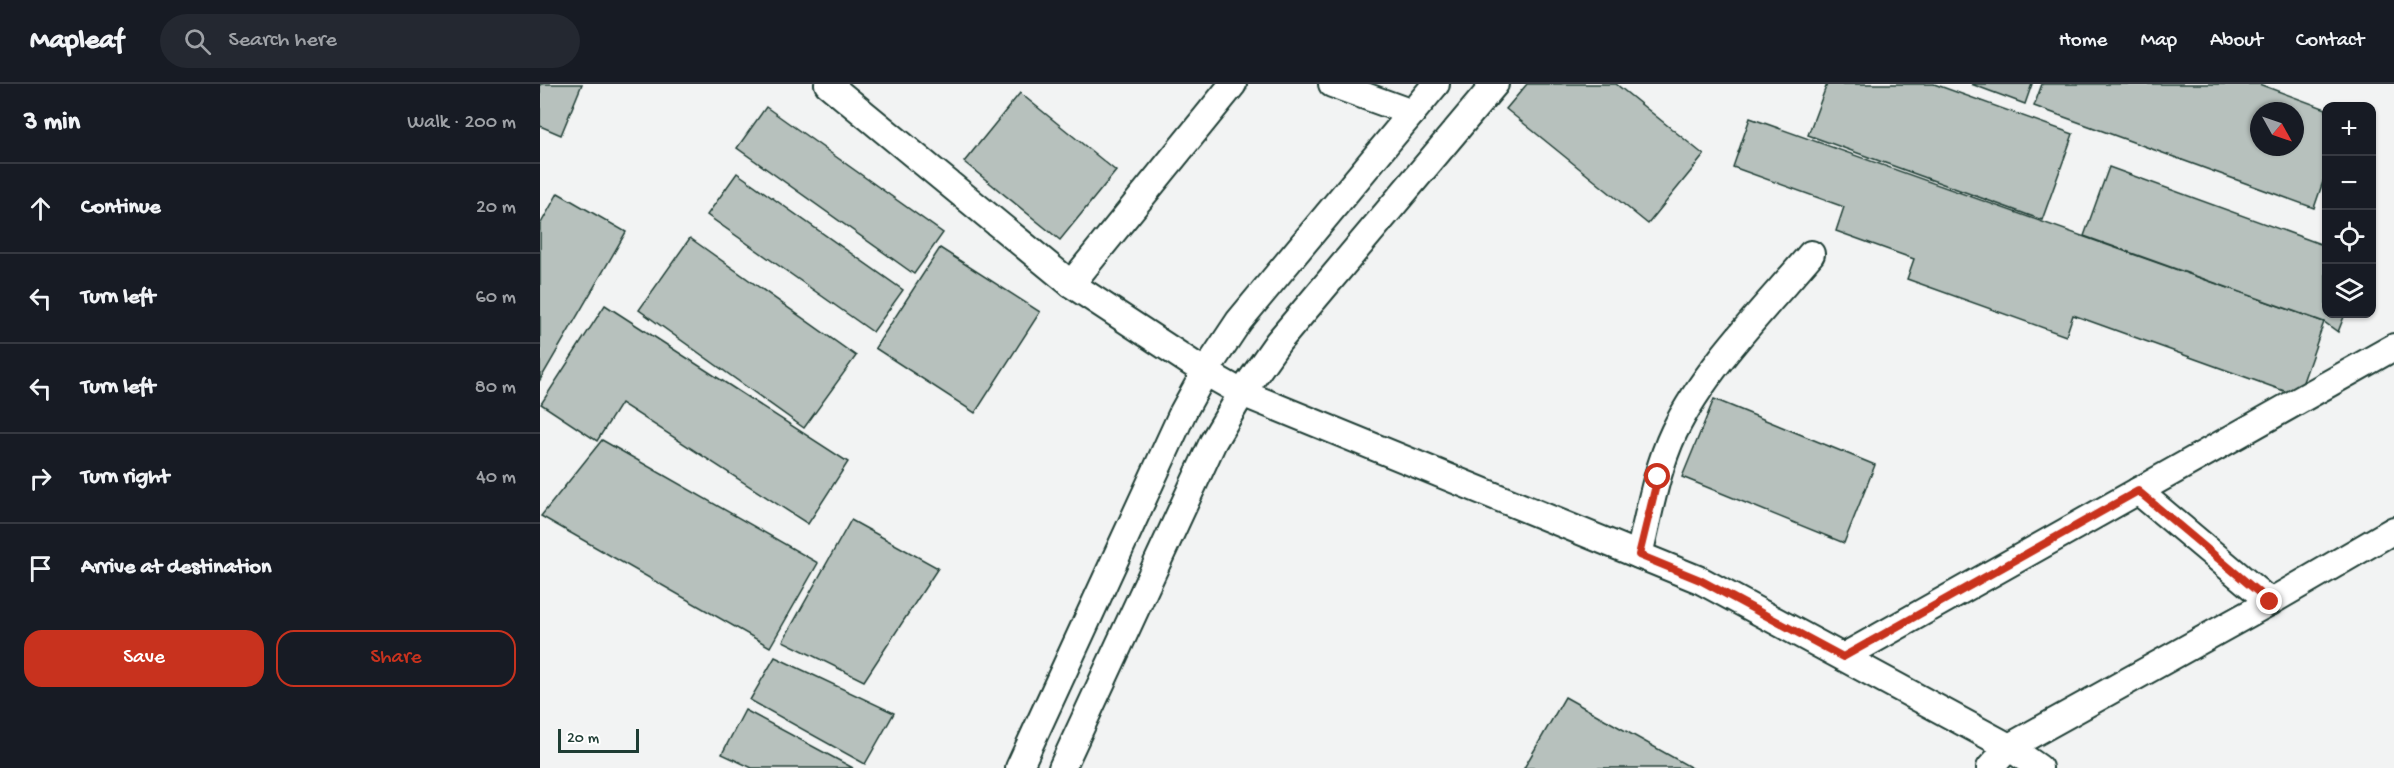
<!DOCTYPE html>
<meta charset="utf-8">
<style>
:root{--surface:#171b24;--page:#242831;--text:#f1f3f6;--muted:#9ea1a6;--line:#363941;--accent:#c8321e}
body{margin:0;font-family:"Gochi Hand",sans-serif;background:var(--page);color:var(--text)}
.controls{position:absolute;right:18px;top:18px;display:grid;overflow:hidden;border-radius:12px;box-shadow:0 2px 4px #0004}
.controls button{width:54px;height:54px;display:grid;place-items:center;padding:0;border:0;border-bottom:2px solid var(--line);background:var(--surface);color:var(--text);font:30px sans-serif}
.compass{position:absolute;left:1710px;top:18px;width:54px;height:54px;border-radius:50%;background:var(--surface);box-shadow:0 2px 4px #0004;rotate:130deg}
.scale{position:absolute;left:18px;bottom:15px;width:81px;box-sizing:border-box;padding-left:6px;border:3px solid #1f3d34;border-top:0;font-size:16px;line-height:21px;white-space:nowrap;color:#1f3d34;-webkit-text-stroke:4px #fff;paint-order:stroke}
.stop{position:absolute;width:18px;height:18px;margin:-14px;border:4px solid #c8321e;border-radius:50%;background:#fff}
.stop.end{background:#c8321e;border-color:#fff;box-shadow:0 2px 6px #0008}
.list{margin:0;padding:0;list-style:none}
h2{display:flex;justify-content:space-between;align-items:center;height:78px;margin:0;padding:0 24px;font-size:26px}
h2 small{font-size:20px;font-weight:400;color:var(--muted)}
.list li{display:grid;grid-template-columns:39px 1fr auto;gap:18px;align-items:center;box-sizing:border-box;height:90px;padding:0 24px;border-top:2px solid var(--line)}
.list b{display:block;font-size:22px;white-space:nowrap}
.list em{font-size:20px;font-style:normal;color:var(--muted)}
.actions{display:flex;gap:12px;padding:18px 24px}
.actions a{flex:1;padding:14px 0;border:2px solid var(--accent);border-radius:18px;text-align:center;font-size:21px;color:var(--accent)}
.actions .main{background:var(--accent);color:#fff}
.icon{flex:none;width:33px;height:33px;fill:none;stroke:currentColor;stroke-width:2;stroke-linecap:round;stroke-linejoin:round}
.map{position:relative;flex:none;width:1854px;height:684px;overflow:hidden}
header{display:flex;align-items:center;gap:36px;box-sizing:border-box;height:84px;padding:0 30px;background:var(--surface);border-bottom:2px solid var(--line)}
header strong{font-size:28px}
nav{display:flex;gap:33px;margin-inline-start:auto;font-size:21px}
.search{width:420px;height:54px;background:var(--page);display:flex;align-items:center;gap:15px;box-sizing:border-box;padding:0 21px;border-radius:33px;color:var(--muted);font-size:22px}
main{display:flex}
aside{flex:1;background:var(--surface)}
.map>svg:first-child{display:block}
.building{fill:#b7c1bd;stroke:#1f3d34;stroke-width:1.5;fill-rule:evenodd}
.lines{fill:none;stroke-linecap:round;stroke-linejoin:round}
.minor-casing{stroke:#1f3d34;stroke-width:30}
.minor{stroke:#fff;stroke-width:26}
.route{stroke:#c8321e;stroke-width:8}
</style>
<header>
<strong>Mapleaf</strong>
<div class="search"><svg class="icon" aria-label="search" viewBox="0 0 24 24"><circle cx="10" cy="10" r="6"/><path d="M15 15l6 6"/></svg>Search here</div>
<nav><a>Home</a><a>Map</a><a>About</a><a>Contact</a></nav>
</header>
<main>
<aside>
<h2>3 min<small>Walk · 200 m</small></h2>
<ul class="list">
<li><svg class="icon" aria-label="ahead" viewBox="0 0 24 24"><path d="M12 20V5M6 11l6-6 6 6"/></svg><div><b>Continue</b></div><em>20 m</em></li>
<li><svg class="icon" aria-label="left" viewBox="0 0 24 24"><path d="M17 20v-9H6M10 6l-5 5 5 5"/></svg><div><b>Turn left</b></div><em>60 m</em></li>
<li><svg class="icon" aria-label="left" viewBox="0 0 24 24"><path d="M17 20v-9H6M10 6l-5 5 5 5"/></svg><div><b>Turn left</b></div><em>80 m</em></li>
<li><svg class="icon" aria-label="right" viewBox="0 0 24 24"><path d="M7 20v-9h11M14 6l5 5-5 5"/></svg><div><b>Turn right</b></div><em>40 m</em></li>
<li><svg class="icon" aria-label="arrive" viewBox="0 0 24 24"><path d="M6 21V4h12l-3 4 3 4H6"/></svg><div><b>Arrive at destination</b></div></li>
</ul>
<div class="actions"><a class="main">Save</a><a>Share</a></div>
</aside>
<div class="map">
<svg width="1854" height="684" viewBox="0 0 1854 684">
<rect width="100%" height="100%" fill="#f2f3f3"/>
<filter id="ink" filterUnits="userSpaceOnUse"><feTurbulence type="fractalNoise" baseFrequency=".0167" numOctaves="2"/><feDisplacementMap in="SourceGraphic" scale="12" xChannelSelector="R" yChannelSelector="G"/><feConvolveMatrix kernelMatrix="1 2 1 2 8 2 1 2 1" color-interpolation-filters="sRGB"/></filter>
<g filter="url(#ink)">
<g class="building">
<path d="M0,0h42l-21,51 -21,-9z"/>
<path d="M987,0h89l88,71 -56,69 -142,-115z"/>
<path d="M1287,0h107l139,50 -31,86 -234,-85z"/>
<path d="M1431,0h61l-7,20z"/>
<path d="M1502,0h217l67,25v64l-12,35 -280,-102zM1719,27h36v36h-36z"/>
<path d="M480,9l96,78 -56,69 -96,-78z"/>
<path d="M226,23l177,126 -29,41 -177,-126z"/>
<path d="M1210,34l574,204 -26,74 -225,-81 -7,21 -159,-57 7,-20 -78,-28 8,-24 -111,-40z"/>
<path d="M1569,83l217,79v68h19l-7,18 -14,-10 -240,-86z"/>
<path d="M197,89l166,117 -30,42 -166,-117z"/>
<path d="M18,109l68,39 -86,148v-155z"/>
<path d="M150,154l166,118 -52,72 -165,-118z"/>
<path d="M400,164l100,64 -65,101 -100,-65z"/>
<path d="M65,221l243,157 -40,62 -187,-121 -24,38 -56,-37z"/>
<path d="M1174,315l161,66 -31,78 -162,-66z"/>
<path d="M62,356l216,123 -48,84 -229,-131z"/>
<path d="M311,436l87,48 -74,113 -81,-40z"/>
<path d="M235,573l119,56 -29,51 -115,-64z"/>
<path d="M1025,613l127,71h-168z"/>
<path d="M205,626l108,58h-101l-30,-14z"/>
</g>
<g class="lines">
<defs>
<g id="minor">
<path d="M288,0l243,200 134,88 37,21 458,187 309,167 30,21"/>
<path d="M792,0l80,29"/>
<path d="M531,200l162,-200"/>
<path d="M1598,407l132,111"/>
<path d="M1099,471c10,-41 17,-85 35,-123 31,-64 91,-124 137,-178"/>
<path d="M1303,573l551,-310"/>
<path d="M479,684l164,-356 22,-40 34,-51 197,-237"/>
<path d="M522,684l151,-326 29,-49 36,-51 217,-258"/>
<path d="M1450,684l19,-21 261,-145 124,-72"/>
</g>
</defs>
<use href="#minor" class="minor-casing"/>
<use href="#minor" class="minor"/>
</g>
</g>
<g class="lines" filter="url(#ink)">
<path class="route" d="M1118,393l-19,78 61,25 143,77 295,-166 132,111"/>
</g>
</svg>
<div class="controls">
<button>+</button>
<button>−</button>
<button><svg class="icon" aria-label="locate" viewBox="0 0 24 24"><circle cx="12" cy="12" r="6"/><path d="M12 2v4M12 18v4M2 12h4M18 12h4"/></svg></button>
<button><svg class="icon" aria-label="layers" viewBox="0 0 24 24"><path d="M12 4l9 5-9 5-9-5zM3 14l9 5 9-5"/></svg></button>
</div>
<svg class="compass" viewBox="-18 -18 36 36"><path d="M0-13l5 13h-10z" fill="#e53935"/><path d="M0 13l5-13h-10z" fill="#9ea1a6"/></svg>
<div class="scale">20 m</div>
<div class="stop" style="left:1118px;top:393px"></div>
<div class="stop end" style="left:1730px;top:518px"></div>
</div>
</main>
